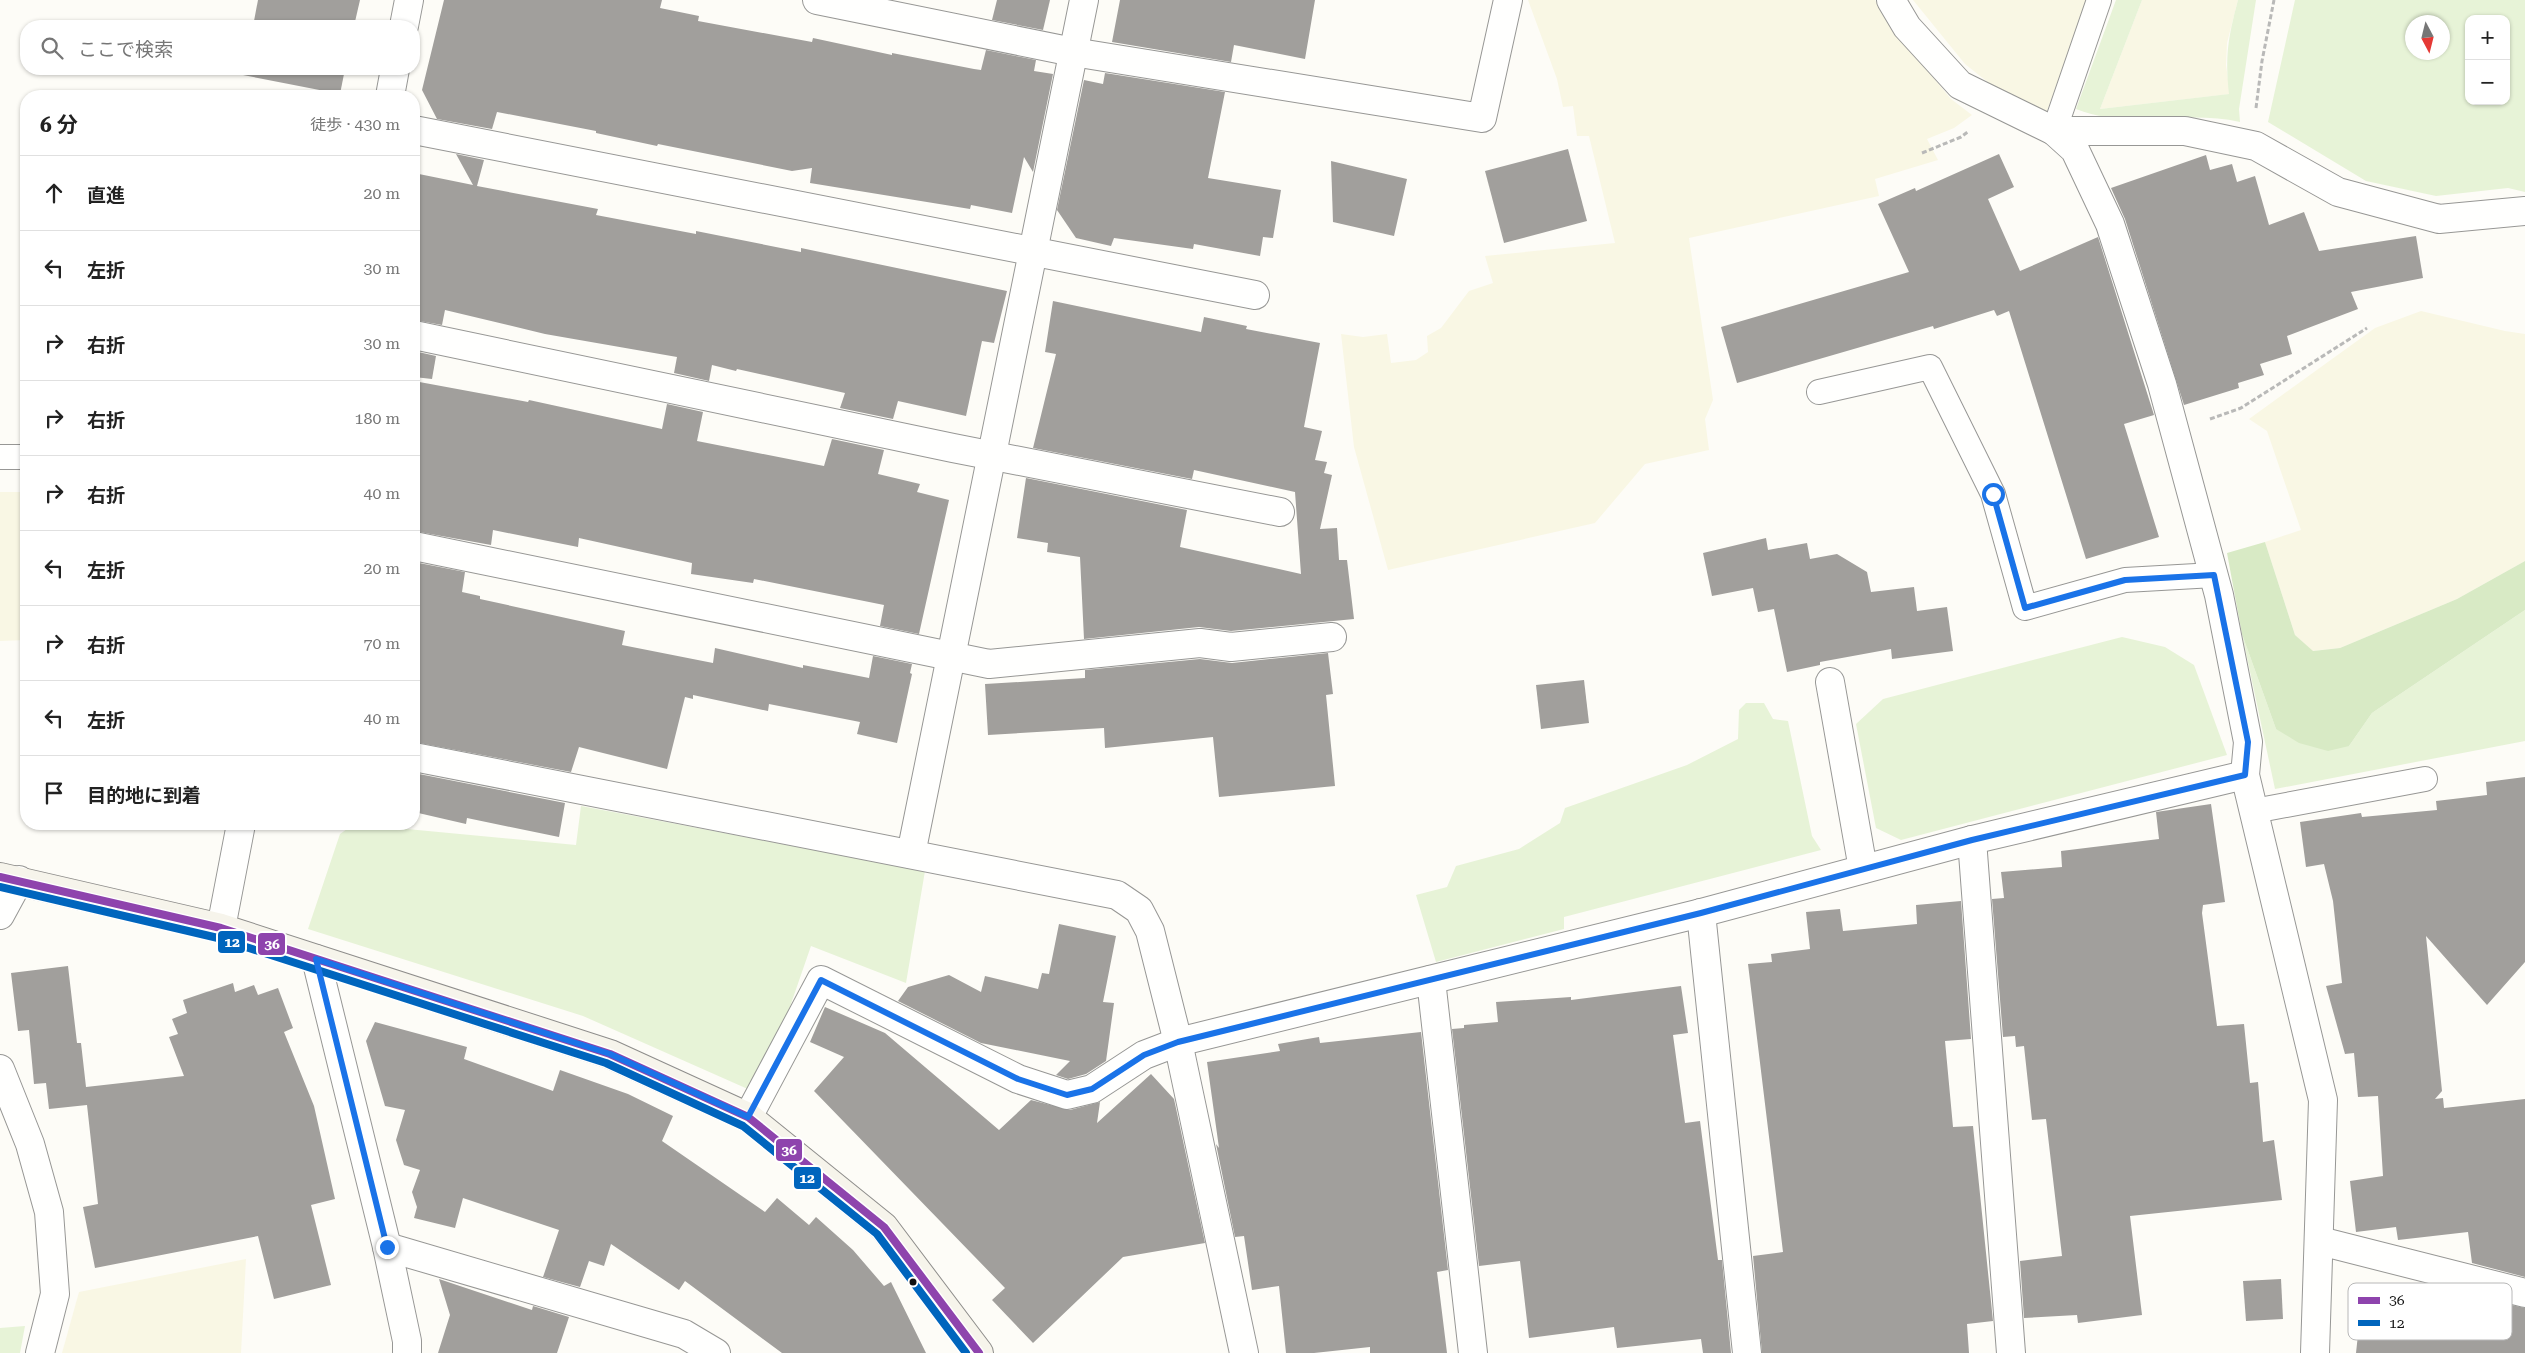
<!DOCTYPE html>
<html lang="ja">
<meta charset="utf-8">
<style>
:root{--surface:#fff;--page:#f2f2f2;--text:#222;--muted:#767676;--line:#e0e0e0}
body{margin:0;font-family:"Roboto Serif","Noto Sans JP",serif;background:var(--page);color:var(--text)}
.controls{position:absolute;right:15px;top:15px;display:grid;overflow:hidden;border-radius:10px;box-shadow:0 1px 4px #0004}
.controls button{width:45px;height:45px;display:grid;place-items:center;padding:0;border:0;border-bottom:1px solid var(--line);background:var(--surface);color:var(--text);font:25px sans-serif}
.compass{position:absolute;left:2405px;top:15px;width:45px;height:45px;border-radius:50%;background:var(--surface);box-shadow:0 1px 4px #0004;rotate:173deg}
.stop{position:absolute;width:15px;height:15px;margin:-11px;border:4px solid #1a73e8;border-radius:50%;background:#fff}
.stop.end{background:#1a73e8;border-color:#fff;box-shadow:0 1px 5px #0008}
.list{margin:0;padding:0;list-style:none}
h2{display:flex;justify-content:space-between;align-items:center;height:65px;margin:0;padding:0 20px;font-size:21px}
h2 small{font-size:16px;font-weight:400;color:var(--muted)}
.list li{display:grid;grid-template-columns:32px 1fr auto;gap:15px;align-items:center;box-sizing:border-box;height:75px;padding:0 20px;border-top:1px solid var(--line)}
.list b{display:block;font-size:19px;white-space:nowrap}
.list em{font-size:16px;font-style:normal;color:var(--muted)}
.icon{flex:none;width:28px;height:28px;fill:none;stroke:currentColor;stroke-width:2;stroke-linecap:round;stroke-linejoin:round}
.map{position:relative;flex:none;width:2525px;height:1353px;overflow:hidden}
.search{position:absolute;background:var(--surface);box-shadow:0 1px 4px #0004;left:20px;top:20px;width:400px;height:55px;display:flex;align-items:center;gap:12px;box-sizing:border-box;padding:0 18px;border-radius:20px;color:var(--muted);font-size:19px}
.panel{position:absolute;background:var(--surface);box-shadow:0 1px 4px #0004;left:20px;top:90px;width:400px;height:740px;border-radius:20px}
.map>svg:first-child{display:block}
.farmland{fill:#f9f7e4}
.green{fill:#e7f3d7;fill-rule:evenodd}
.forest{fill:#d8eac5}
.building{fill:#a19f9c}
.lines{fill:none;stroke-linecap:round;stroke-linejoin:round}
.lane-casing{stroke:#979795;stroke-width:26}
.street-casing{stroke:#979795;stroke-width:30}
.secondary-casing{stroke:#8e8d8b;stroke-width:30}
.path{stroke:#b9b9b8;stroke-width:3;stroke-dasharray:5 2.5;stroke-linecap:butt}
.lane{stroke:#fffffe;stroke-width:24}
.street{stroke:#fffffe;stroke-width:28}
.secondary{stroke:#f6f4eb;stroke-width:28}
.bus-1-casing{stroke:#fff;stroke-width:11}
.bus-2-casing{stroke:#fff;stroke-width:11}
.bus-1{stroke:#8e44ad;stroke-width:8}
.bus-2{stroke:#0065bd;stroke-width:8}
.route{stroke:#1a73e8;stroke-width:6}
.bus-dot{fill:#111;stroke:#fff;stroke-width:2}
.key{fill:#fff;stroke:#b8b8b8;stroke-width:1}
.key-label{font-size:14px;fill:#111}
.line-badge{stroke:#fff;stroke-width:2}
.badge-label{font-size:14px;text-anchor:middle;font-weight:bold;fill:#fff}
</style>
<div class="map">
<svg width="2525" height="1353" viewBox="0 0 2525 1353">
<rect width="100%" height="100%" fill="#fdfcf7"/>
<g class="farmland">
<path d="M1528,0h347l19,30 57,69 21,16 -18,13 -27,11 11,21 -63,19 4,17 -190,42 24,162 -8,19 4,31 -64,14 -50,59 -207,47 -34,-123 -13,-113 22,3 24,-3 4,29 25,-3 12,-8 -1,-16 14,-8 28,-37 24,-8 -8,-27 130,-13 -26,-107h-12l-4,-30 -10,1 -6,-28z"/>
<path d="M1913,0h174l-40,111 -38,-12 -44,-35z"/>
<path d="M2142,0h96l-11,43 -1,22 4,29 -130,15z"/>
<path d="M2421,311l84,20 20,3v227l-68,38 -117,49 -28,3 -17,-16 -30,-93 36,-12 -34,-99 -18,-12 126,-91z"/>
<path d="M0,492h26v148l-26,1z"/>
<path d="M246,1259l-5,94h-179l17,-61z"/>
</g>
<g class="green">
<path d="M2116,0h26l-42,109 129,-15c-4,-39 -1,-56 9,-94h18l-17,109 1,13c-54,-13 -111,8 -164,-13z"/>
<path d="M2295,0h230v192l-17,-4 -72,8 -70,-15 -98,-59zM2469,19h37v82h-37zM2412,22h30v30h-30z"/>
<path d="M2525,610v131l-250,48 -33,-155 34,95 73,17 23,-33z"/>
<path d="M2122,637l43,10 29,18 33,90 -326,85 -25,-12 -20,-104 27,-25z"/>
<path d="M1746,703h18l9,16 15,2 24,115 9,14 -257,67v12l-128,33 -20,-67 31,-8 9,-21 63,-17 41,-26 5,-15 122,-43 51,-26 1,-29z"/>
<path d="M581,806l344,65 -19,112 -95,-37 -26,75 -35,69 -167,-74 -275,-87 32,-95 14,-10 222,21z"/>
<path d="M25,1326l-5,27h-20v-25z"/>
</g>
<path class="forest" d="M2265,542l30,93 18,16 27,-3 117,-49 68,-38v49l-153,103 -23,33 -21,5 -29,-8 -23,-14 -34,-95 -15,-81z"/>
<g class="building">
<path d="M258,0h102l-6,26h-101z"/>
<path d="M444,0h218l-2,8 39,8 -1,5 114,21 1,-4 79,17v-2l82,16 7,1 5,-20 50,10 -2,11 19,3 -20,98 -9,-15 -12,56 -41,-8 -1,4 -160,-26 2,-15 -20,3 -134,-27 -1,2 -61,-13v-2l-99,-19 -5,17 -55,-10 -15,-29z"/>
<path d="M997,0h53l-7,30 -51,-10z"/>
<path d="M1120,0h195l-10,59 -71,-14 -3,17 -119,-20z"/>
<path d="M244,69h101l-5,25 -97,-19z"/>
<path d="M1105,73l120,19 -17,86 73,12 -8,48 -10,-1 -3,19 -66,-12 -1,5 -79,-11 -3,8 -35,-8 -19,-28 27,-130 19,4z"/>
<path d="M1568,149l19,72 -83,22 -19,-72z"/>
<path d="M456,154l28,6 -7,26 121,23 -2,6 100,19v-3l105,21v-4l206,43 -13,52 -12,-2 -16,75 -68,-15 -5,18 -53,-11 5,-15 -108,-24 -1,2 -24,-6 -3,16 -35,-8 3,-16 -132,-23 -100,-24 -3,15 -28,-5v-147l59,12z"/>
<path d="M1999,154l15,33 -26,12 32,72 78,-34 56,178 -30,9 35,113 -73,22 -77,-248 -12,5 -3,-6 -60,19 -1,-3 -196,57 -16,-56 188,-55 -31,-68 37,-16 1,3z"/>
<path d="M2206,155l4,15 22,-6 5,18 18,-6 14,49 35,-13 15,39 97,-15 7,42 -72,14 7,17 -71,27 5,18 -32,10 4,11 -26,8 1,5 -55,17 -59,-186 -14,-31z"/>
<path d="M1331,161l76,18 -13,57 -61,-14z"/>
<path d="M1053,301l148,31 3,-15 43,9 -1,3 74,14 -16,84 18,4 -7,29 12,2 -3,11 8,2 -12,54 17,-1 2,32h8l7,59 -123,12 -32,-4 -115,12 -4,-82 -33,-5 1,-9 -31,-5 9,-60 161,32 -7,37 121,27 -6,-82 -101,-22 -2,9 -159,-31 23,-94 -11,-2z"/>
<path d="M414,351l22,5 -4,23 -18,-2z"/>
<path d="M414,381l114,21 1,-2 133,29 5,-25 36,8 -6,29 127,25 8,-27 52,11 -6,24 42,10 -3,8 32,8 -30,134 -39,-8 4,-21 -130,-26 -1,4 -62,-9 1,-11 -113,-25 -1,9 -85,-17 -2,15 -77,-14z"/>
<path d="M1766,538l2,12 39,-7 3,16 27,-5 30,18 4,20 43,-5 3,24 30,-4 6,44 -61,8 -1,-10 -71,13v3l-33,7 -13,-63 -16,3 -5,-24 -41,8 -9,-43z"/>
<path d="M414,562l51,10 -3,20 18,4v3l145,32 -3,14 91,18 2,-15 88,20v-3l66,13 4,-22 39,8 -2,9 2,1 -15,69 -40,-9 3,-12 -91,-18 -1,7 -75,-16v4l-8,-2 -18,72 -88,-22 -8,25 -157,-30z"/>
<path d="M1328,653l5,41 -7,1 9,91 -116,11 -6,-60 -108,11 -1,-20 -116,7 -3,-51 100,-6v-8l115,-11 32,4z"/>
<path d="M1584,680l5,43 -48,6 -5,-44z"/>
<path d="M414,773l151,30 -6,34 -92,-19 -1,6 -52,-12z"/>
<path d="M2525,777v185l-38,43 -61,-69 16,155 -7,8 8,-1 1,10 81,-9v178l-53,-14 -4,-31 -70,8 -2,-13 -40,5 -6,-51 33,-5 -5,-80 -20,1 -4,-44 -9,1 -19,-68 16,-3 -9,-82 -9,-37 -18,3 -6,-45 61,-9 1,4 75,-7 -1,-9 51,-6 -1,-13z"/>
<path d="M2211,804l14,98 -22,3 -1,8 15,113 27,-2 6,59 8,-1 5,60 11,-2 8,60 -152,16 12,99 -64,8 -1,-8 -53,3 -4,-57 42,-5 -16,-137 -14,1 -8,-74 -8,1 -1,-11 -12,1 -11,-138 12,-1 -3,-26 61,-5 -1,-16 98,-12 -3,-27z"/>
<path d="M1961,901l10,138 -26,2 8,86 20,-1 20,195 -26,3 2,29h-207l-9,-97 30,-4 -35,-288 24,-2 -1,-8 39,-5 -4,-37 34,-3 3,22 74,-7 -1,-19z"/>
<path d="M1059,924l57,12 -13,66 11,1 -8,58 -20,13 -18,5 -12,-4 14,-14 -89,-18 -83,-42 10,-14 41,-12 32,17 4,-16 53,13 4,-16 7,1z"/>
<path d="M68,966l9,77h4l5,44 98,-11 -15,-39 9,-3 -6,-15 15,-6 -4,-13 50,-17 2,9 19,-7 4,10 20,-7 15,40 -9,4 30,74 21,93 -24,6 20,80 -57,14 -16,-63 -163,32 -12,-61 15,-3 -11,-99 -38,4 -3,-26 -12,1 -5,-54 -11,1 -7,-58z"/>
<path d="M1681,986l7,47 -15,2 12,88 15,-2 18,139h4l9,93h-28l-2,-14 -84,9 -3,-21 -85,11 -9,-77 -41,5 -27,-237 12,-1v-3l34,-3 -2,-20 75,-5v3z"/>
<path d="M825,1007l60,26 114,97 32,-30 39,10 30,-8 -3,21 54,-49 23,25 31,144 -82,14 -90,86 -41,-43 13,-12 -191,-197 30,-34 -34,-15z"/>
<path d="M375,1022l92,25 -3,12 89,32 7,-21 68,24 45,22 -11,25 103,71 12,-14 32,27 7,-8 37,33 31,36 7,-4 35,71h-144l-97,-72 -6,9 -68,-46 -7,22 -15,-5 -9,26 -37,-10 16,-47 -96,-32 -8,30 -41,-10 3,-11 -5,-15 8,-22 -16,-5 -8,-25 9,-30 -20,-4 -19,-65z"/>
<path d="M1421,1032l27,238 -11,2 10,81h-77v-6l-56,6h-28l-7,-67 -27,4 -8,-54 -9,1 -19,-93 3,4 -12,-86 73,-11 -2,-7 41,-7 1,6z"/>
<path d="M439,1279l93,31 1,-4 36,11 -12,36h-119l12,-38z"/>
<path d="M2281,1279l2,40 -37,2 -3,-40z"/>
<path d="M2476,1297l49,11v45h-169l4,-37 67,9 1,-9 51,7z"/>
</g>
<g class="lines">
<defs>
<g id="lane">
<path d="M2054,131l45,-131"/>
<path d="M1819,392l111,-25 63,127 32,114 100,-28 89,-5"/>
<path d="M0,457h26"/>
<path d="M2254,811l171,-32"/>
</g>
<g id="street">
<path d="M817,0l256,52 409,66 26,-118"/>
<path d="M1891,0l16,27 53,58 94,46h131l71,15 82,46 101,27 86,-8"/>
<path d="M404,26l5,-26"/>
<path d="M390,96l5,-27"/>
<path d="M414,130l841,165"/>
<path d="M2054,131l21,19 35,74 52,160 57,211 29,147 -3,33 78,325 -8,253"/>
<path d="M414,335l539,113 327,64"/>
<path d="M414,546l575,118 211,-21 31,4 101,-10"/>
<path d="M1830,682l33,187"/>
<path d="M414,757l703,138 22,15 11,21 28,111 66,311"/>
<path d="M1972,840l39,513"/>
<path d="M911,854l173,-854"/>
<path d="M1701,913l46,440"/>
<path d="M0,915l19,-35"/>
<path d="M221,928l20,-104"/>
<path d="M316,959l71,288 20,94v12"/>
<path d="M1431,980l42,373"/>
<path d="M0,1069l30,75 19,68 6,82 -15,59"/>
<path d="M748,1117l73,-137 197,99 49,16 25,-6 52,-34 34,-13 523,-129 271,-73 273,-65"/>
<path d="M2320,1241l205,52"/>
<path d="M387,1247l297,87 32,19"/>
</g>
<path id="secondary" d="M0,877l221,51 389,126 138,63 136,110 95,126"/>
</defs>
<use href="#lane" class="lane-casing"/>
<use href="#street" class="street-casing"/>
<use href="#secondary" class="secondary-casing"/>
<g class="path">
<path d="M2256,108l6,-47 12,-61"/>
<path d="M1922,153l39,-16 8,-6"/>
<path d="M2210,419l31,-11 126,-80"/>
</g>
<use href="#lane" class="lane"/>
<use href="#street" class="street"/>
<use href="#secondary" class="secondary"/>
<defs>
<path id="bus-1" d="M0,877l221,51 389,126 138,63 136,110 95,126"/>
<path id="bus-2" d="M0,887l218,51 388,125 137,63 134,108 89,119"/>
</defs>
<use href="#bus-1" class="bus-1-casing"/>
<use href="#bus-2" class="bus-2-casing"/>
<use href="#bus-1" class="bus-1"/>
<use href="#bus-2" class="bus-2"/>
</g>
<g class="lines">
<path class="route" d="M387,1247l-71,-288 294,95 138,63 73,-137 197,99 49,16 25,-6 52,-34 34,-13 523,-129 271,-73 273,-65 3,-33 -34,-167 -89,5 -100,28 -32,-114"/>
</g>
<circle class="bus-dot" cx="913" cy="1282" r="4.5"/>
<rect x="2348" y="1283" width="164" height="57" rx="8" class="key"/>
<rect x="2358" y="1297" width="22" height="7" fill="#8e44ad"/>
<rect x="2358" y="1320" width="22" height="6" fill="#0065bd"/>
<g class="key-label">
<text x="2389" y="1305">36</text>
<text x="2389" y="1328">12</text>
</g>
<g class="line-badge">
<rect x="217" y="930" width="29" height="24" rx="5" fill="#0065bd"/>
<rect x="257" y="932" width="29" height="24" rx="5" fill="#8e44ad"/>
<rect x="775" y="1138" width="28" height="24" rx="5" fill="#8e44ad"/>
<rect x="793" y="1166" width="29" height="24" rx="5" fill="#0065bd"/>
</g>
<g class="badge-label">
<text x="232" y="947">12</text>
<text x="272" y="949">36</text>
<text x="789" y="1155">36</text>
<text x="807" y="1183">12</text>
</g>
</svg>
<div class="controls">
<button>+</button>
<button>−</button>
</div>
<svg class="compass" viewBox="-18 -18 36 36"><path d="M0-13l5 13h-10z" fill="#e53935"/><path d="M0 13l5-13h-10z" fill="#767676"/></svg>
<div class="stop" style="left:1993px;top:494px"></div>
<div class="stop end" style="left:387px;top:1247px"></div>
<div class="search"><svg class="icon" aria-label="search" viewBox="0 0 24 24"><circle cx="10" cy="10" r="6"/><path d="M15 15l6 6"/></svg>ここで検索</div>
<section class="panel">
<h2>6 分<small>徒歩 · 430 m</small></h2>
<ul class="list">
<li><svg class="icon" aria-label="ahead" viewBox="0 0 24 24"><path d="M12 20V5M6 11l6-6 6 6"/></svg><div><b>直進</b></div><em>20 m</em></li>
<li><svg class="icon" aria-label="left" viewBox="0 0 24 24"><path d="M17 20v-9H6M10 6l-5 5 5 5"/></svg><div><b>左折</b></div><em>30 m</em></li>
<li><svg class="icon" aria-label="right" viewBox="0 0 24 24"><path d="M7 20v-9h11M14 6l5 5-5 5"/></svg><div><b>右折</b></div><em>30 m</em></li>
<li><svg class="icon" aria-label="right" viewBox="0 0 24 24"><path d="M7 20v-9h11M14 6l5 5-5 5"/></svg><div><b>右折</b></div><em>180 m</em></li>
<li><svg class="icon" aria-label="right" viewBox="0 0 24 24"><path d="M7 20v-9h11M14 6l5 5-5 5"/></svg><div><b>右折</b></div><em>40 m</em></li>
<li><svg class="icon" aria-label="left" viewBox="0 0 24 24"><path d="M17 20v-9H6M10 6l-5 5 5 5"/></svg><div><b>左折</b></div><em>20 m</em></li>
<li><svg class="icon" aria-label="right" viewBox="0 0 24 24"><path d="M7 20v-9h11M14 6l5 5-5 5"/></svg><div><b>右折</b></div><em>70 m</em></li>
<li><svg class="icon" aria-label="left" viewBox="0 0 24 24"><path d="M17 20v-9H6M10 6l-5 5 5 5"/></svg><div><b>左折</b></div><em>40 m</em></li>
<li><svg class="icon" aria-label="arrive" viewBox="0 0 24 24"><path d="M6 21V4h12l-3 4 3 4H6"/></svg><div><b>目的地に到着</b></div></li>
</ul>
</section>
</div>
